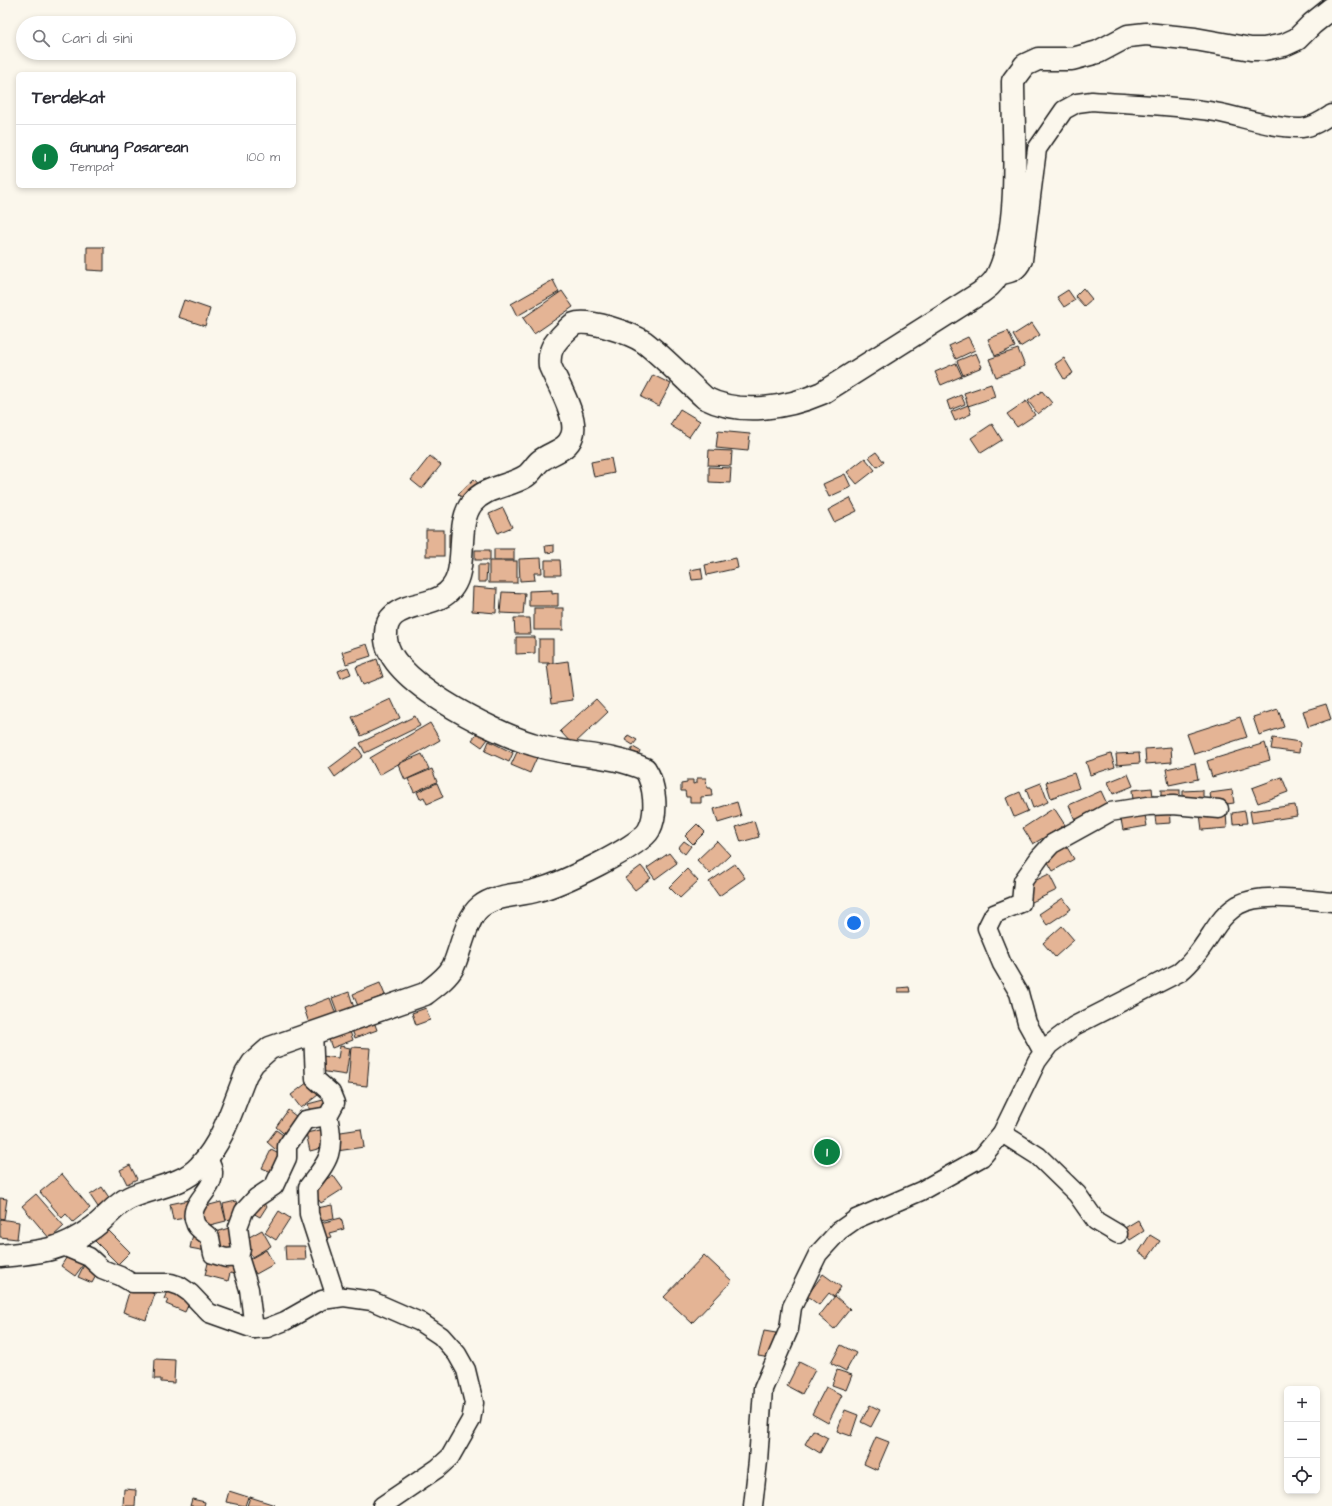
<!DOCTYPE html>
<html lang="id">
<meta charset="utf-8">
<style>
:root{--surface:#fff;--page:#f7f7f7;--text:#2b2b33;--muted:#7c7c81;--line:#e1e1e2;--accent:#0b8043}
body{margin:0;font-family:"Architects Daughter",sans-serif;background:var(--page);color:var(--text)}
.controls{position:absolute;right:12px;bottom:12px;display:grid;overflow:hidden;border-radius:6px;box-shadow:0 2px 6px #0003}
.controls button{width:36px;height:36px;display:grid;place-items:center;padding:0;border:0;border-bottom:1px solid var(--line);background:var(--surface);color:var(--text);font:20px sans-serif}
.you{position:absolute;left:854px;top:923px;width:14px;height:14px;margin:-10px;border:3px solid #fff;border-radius:50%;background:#1a73e8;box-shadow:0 0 0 6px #1a73e833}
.badge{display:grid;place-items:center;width:26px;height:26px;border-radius:50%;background:var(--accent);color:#fff;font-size:13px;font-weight:700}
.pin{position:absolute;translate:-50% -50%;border:2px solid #fff;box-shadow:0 1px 4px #0006}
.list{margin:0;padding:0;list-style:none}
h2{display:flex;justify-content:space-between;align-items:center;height:52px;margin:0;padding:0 16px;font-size:17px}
h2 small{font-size:13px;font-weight:400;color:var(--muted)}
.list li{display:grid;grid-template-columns:26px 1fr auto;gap:12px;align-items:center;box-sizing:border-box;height:64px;padding:0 16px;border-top:1px solid var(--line)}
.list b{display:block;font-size:15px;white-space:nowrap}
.list p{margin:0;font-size:13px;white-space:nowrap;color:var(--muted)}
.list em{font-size:13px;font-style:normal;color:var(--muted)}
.icon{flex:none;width:22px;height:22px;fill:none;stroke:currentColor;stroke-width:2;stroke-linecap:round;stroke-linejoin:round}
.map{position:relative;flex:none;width:1332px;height:1506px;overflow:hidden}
.search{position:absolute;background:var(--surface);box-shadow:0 2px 6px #0003;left:16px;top:16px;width:280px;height:44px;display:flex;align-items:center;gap:10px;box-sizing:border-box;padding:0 14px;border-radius:22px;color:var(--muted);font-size:15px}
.panel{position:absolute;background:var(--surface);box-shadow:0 2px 6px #0003;left:16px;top:72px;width:280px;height:116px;border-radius:6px}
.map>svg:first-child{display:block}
.building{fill:#e4b495;stroke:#1c1c1c}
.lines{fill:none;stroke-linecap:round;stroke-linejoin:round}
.street-casing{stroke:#1c1c1c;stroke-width:21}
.secondary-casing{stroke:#1c1c1c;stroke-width:25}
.street{stroke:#fbf7ec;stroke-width:18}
.secondary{stroke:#fbf7ec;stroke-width:22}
</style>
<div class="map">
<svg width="1332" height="1506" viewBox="0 0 1332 1506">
<rect width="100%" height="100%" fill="#fbf7ec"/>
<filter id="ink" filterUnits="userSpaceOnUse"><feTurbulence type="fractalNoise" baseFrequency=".025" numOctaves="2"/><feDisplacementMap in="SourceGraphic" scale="8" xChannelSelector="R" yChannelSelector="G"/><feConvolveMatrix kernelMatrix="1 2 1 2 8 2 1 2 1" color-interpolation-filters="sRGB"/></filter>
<g filter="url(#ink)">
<g class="building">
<path d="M87,247h17v24l-17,-1z"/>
<path d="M553,280l6,12 -42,24 -6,-12z"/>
<path d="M1083,288l9,11 -8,7 -9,-10z"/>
<path d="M1068,290l7,10 -11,7 -7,-10z"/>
<path d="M562,291l11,16 -39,27 -11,-16z"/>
<path d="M184,300l26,9 -5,17 -27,-9z"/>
<path d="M1032,323l8,12 -20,12 -7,-12z"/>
<path d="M1008,331l7,16 -20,9 -7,-17z"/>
<path d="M968,337l7,13 -19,9 -7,-13z"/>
<path d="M1018,349l7,17 -29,11 -7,-18z"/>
<path d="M976,353l6,14 -19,8 -6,-14z"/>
<path d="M1064,358l9,15 -9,6 -9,-15z"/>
<path d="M956,363l6,13 -21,9 -6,-13z"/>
<path d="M653,375l18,9 -12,22 -18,-9z"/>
<path d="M991,384l4,13 -27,9 -4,-13z"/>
<path d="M1042,391l10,12 -14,11 -10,-13z"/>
<path d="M961,395l4,9 -15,6 -3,-9z"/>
<path d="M1026,401l9,14 -18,12 -10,-13z"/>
<path d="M968,405l3,9 -16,7 -4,-9z"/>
<path d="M680,409l20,12 -11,16 -19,-12z"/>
<path d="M992,424l10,16 -21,13 -10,-15z"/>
<path d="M718,431l32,3 -2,17 -32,-3z"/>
<path d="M709,450l23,1 -1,15 -23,-1z"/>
<path d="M876,452l8,10 -7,5 -8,-10z"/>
<path d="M430,456l11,9 -19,24 -11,-9z"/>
<path d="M611,458l3,15 -20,4 -3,-15z"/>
<path d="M865,458l10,12 -18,14 -10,-12z"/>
<path d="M709,467l22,1 -1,15 -21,-1z"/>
<path d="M845,474l6,13 -22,10 -6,-13z"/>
<path d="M474,479l8,9 -15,14 -9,-8z"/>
<path d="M850,498l7,13 -23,11 -6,-12z"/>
<path d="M503,508l9,19 -14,6 -9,-19z"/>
<rect x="426" y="530" width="18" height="26"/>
<path d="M459,533v15h-10v-14z"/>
<path d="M554,545v7l-8,1 -1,-7z"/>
<rect x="494" y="549" width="20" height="11"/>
<rect x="475" y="550" width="15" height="10"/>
<path d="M541,558l1,15h-8l1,7 -15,1 -1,-22z"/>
<path d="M736,558l2,10 -31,7 -2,-10z"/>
<path d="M545,560h15l1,15h-16z"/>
<rect x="489" y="561" width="28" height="22"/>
<path d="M478,565h9l-1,17h-8z"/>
<path d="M701,568l2,11 -11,1 -2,-10z"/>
<path d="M473,587l24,2 -1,24 -24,-2z"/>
<path d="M552,590v4l6,-1v13h-29v-15z"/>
<path d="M502,592l23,1 -2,21 -23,-1z"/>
<rect x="534" y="608" width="29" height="22"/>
<path d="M514,618h16l1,16h-16z"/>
<path d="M516,637h19v16l-19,1z"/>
<rect x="539" y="639" width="14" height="24"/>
<path d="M367,644l4,12 -25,8 -4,-12z"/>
<path d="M377,659l6,18 -20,8 -7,-18z"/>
<path d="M568,661l5,39 -21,3 -5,-39z"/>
<path d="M348,667l3,7 -10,4 -3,-7z"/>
<path d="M391,699l9,19 -39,18 -9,-19z"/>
<path d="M596,699l12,13 -35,33 -13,-14z"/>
<path d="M1326,704l5,15 -23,8 -5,-16z"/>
<path d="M1278,709l6,18 -25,8 -6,-18z"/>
<path d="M415,716l5,10 -55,27 -5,-10z"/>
<path d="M1240,717l7,20 -53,17 -7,-20z"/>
<path d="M430,723l10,17 -61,35 -9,-17z"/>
<path d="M481,728l10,7 -9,12 -10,-7z"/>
<path d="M628,735l9,5 -4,5 -8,-5z"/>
<path d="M1273,738l27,4 -1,11 -28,-4z"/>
<path d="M489,741l24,12 -4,9 -24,-11z"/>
<path d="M1265,743l5,17 -58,17 -5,-16z"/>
<path d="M513,744l25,11 -8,18 -19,-8 6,-13 -6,-2z"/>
<path d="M357,747l6,9 -28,21 -6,-9z"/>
<path d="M633,747l7,4 -4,8 -7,-4z"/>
<path d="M1171,747l1,15 -26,2 -1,-15z"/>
<path d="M1139,753l1,10 -23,2 -1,-11z"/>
<path d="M422,754l7,15 -24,11 -7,-16z"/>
<path d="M1111,754l4,13 -25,8 -4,-13z"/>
<path d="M1195,763l3,16 -29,6 -3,-16z"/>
<path d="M432,769l5,13 -23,10 -6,-13z"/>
<path d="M1074,773l5,15 -28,10 -5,-16z"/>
<path d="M1128,774l5,12 -20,8 -5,-12z"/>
<path d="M1282,777l6,15 -30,11 -6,-15z"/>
<path d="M697,778h9l1,10h4l1,8 -11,1v6h-11v-6h-4l-1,-6h-4v-7l6,-1v-3h6v4l4,-1z"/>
<path d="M437,783l6,14 -16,7 -3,-7 -4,2 -3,-7z"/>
<path d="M1041,783l7,19 -15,6 -7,-19z"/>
<path d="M1152,788l1,9 -20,3 -1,-10z"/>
<rect x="1161" y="790" width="19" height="13"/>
<path d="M1203,790v12l-20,1v-12z"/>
<path d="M1232,790l2,13 -22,3 -2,-13z"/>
<path d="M1101,791l7,15 -33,14 -6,-15z"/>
<path d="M1020,792l8,19 -14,6 -8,-19z"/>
<path d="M737,802l4,14 -23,7 -4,-14z"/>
<path d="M1295,805l2,11 -45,7 -2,-12z"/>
<path d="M1170,806l1,17 -15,1 -2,-16z"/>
<path d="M1054,808l11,17 -32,19 -10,-16z"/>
<path d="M1144,810l3,16 -24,4 -3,-16z"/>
<path d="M1245,811l2,12 -14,1 -1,-11z"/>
<path d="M1226,812l1,16 -25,2 -2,-16z"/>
<path d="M754,821l5,16 -18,5 -5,-15z"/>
<path d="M697,824l8,8 -12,12 -8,-8z"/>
<path d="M684,841l7,5 -6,8 -7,-6z"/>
<path d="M717,841l13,14 -20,19 -13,-14z"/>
<path d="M1065,844l9,15 -21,12 -9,-16z"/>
<path d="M669,853l8,10 -22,16 -8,-11z"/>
<path d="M735,864l10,14 -26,18 -10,-14z"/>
<path d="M641,866l10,12 -16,12 -10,-12z"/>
<path d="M687,869l11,12 -18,17 -11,-11z"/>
<path d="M1049,874l8,16 -25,12 -8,-16z"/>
<path d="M1063,898l8,11 -24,16 -8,-11z"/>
<path d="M1062,926l12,14 -19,17 -12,-14z"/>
<path d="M380,983l5,12 -27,11 -5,-12z"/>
<path d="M909,987l1,5h-12v-4z"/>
<path d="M349,992l5,16 -16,6 -6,-16z"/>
<path d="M330,998l7,19 -27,9 -6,-18z"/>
<path d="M426,1008l4,12 -14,5 -4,-12z"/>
<path d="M372,1016l5,14 -22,8 -5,-14z"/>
<path d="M348,1026l5,14 -21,8 -5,-14z"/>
<path d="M340,1046l10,2 -4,27 -26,-4 2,-15 16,2z"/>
<path d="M351,1047l19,1 -3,38 -19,-2z"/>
<path d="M308,1082l10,13 -17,13 -10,-13z"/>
<path d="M327,1099l3,12 -19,5 -3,-12z"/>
<path d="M288,1110l13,10 -13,17 -12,-10z"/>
<path d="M325,1129l4,17 -19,5 -4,-18z"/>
<path d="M361,1129l3,18 -27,4 -3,-18z"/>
<path d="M276,1130l10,7 -10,13 -9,-8z"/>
<path d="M271,1150l14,7 -9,17 -14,-6z"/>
<path d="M130,1165l7,14 -10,5 -7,-14z"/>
<path d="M62,1174l28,34 -17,14 -7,-8 -4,4 -22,-26z"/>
<path d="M333,1175l10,14 -22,14 -10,-14z"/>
<path d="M102,1187l8,12 -12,8 -8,-12z"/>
<path d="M36,1194l28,32 -14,13 -28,-33z"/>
<path d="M0,1198l7,1 -3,20 -4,-1z"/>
<path d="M189,1200l3,17 -19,3 -3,-16z"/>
<path d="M236,1201l4,16 -14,3 -3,-16z"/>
<path d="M258,1201l9,5 -7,11 -9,-5z"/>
<path d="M221,1202l5,19 -24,6 -4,-19z"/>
<path d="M332,1205l2,13 -19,4 -3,-13z"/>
<path d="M279,1211l11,7 -14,22 -11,-7z"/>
<path d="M341,1218l3,11 -15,4 2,4 -11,3 -4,-16z"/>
<path d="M0,1219l19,3 -2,17 -17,-2z"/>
<path d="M1138,1220l6,11 -14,9 -7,-11z"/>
<path d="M232,1227l6,23 -19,5 -6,-22z"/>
<path d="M107,1229l23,23 -12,12 -23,-23z"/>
<path d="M262,1230l9,16 -19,11 -10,-16z"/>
<path d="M193,1234l16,3 -3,14 -16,-3z"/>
<path d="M1150,1235l10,6 -12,17 -9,-6z"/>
<path d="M285,1246h20l1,14h-20z"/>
<path d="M266,1250l8,14 -18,10 -8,-14z"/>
<path d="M68,1255l15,10 -8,11 -14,-10z"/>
<path d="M704,1255l28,26 -40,42 -28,-26z"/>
<path d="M209,1259l32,8 -2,8 -9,-2 -2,8 -23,-6z"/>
<path d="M85,1263l14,7 -7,13 -14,-6z"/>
<path d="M823,1274l18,13 -7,10 -5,-4 -10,12 -12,-9z"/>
<path d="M131,1286l24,8 -9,26 -23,-8z"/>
<path d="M168,1289l23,10 -6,13 -19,-8 2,-4 -4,-1z"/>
<path d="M835,1296l15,13 -16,20 -15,-13z"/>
<path d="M764,1331l12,2 -6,25 -12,-2z"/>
<path d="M841,1345l15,8 -10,18 -15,-8z"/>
<path d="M155,1359l20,1 -1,23 -13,-1v-3h-7z"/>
<path d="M799,1362l16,8 -13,24 -15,-8z"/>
<path d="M837,1370l15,5 -6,15 -14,-5z"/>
<path d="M826,1387l16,8 -14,28 -16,-9z"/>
<path d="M870,1405l10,5 -9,17 -10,-5z"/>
<path d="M845,1410l13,5 -7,21 -14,-5z"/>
<path d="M813,1430l15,8 -8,15 -15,-9z"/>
<path d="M876,1437l13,5 -12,28 -13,-6z"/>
<path d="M124,1489l12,1 -1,16h-12z"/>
<path d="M229,1491l19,6 -3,9 -19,-4z"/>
<path d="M250,1497l25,8 -1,1h-27z"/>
<path d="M192,1499l13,3 -1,4h-14z"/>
</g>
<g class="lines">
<defs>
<g id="street">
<path d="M997,276c14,-3 20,-3 26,-16l14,-111 27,-39 13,-7 15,-2c41,3 82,4 123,11 28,5 58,17 87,16 11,-1 21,-8 30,-14"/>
<path d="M313,1032l2,47 16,14 4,10 -7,13c8,36 1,44 -20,71l1,27 27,83"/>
<path d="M1043,1052l-16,-29 -8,-30 -17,-29 -15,-36 7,-14 27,-11 2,-22 17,-24 12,-13 58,-32 38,-6 25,-1 46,4"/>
<path d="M1002,1133l36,23 39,38 19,27 22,13"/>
<path d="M207,1157c2,4 6,10 6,15 1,21 -28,31 -17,53 3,5 11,9 14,13l3,16 13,4 13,-1 10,32 5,40"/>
<path d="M63,1246l26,11 13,12 18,7 12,7h39l9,3 10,7 19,20 45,16 13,-1 18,-7 37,-21 22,-3 28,4 48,21 21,14 16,18 9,16 8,33 -3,17 -21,37 -12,11 -56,38"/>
<path d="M239,1257l2,-8 -3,-22 6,-16 12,-13 18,-12 13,-28v-12l18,-26 23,-4"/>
<path d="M753,1506l5,-45 5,-72 26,-60 3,-22 26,-53 21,-23 17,-12 65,-28 61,-34 20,-24 35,-72 12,-16 25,-19 106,-54c16,-13 26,-31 38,-48 5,-7 12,-14 20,-19 23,-13 68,-5 94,-3"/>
</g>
<path id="secondary" d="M0,1256c38,-4 59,-4 91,-27 14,-9 23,-24 38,-31 23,-11 53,-12 71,-32 24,-25 33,-61 46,-92l7,-11 17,-15 155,-54c10,-8 22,-16 28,-27 8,-17 13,-49 27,-60 16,-13 40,-11 58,-17 21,-5 102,-43 111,-60 9,-17 6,-46 -4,-61 -39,-17 -75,-12 -113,-25 -37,-11 -151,-66 -146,-110 0,-8 2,-14 8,-19 13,-11 33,-10 47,-18 33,-17 11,-68 31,-94 14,-17 37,-16 54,-27 6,-4 9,-11 14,-15 11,-9 27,-10 32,-25 7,-18 -15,-53 -22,-70 -2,-16 4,-23 15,-34 3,-3 6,-6 9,-8 14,-6 58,10 70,18 22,17 41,38 61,56 35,18 82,10 117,-5l158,-100c7,-5 13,-9 17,-17 25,-49 16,-140 16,-195l12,-16 13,-6h34l26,-7 30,-16 18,-2 49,5 56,10h13l20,-4 13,-6 15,-15 20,-16"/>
</defs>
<use href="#street" class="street-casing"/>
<use href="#secondary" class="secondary-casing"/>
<use href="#street" class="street"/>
<use href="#secondary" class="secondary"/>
</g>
</g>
</svg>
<div class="controls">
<button>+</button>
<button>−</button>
<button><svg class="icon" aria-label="locate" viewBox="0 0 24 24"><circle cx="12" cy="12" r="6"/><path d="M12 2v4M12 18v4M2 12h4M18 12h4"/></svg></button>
</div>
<div class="you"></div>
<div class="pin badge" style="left:827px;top:1152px">1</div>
<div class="search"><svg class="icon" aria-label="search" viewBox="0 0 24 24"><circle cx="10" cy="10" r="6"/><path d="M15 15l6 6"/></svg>Cari di sini</div>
<section class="panel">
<h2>Terdekat<small></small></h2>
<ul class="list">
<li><span class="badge">1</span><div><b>Gunung Pasarean</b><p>Tempat</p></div><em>100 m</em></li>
</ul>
</section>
</div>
